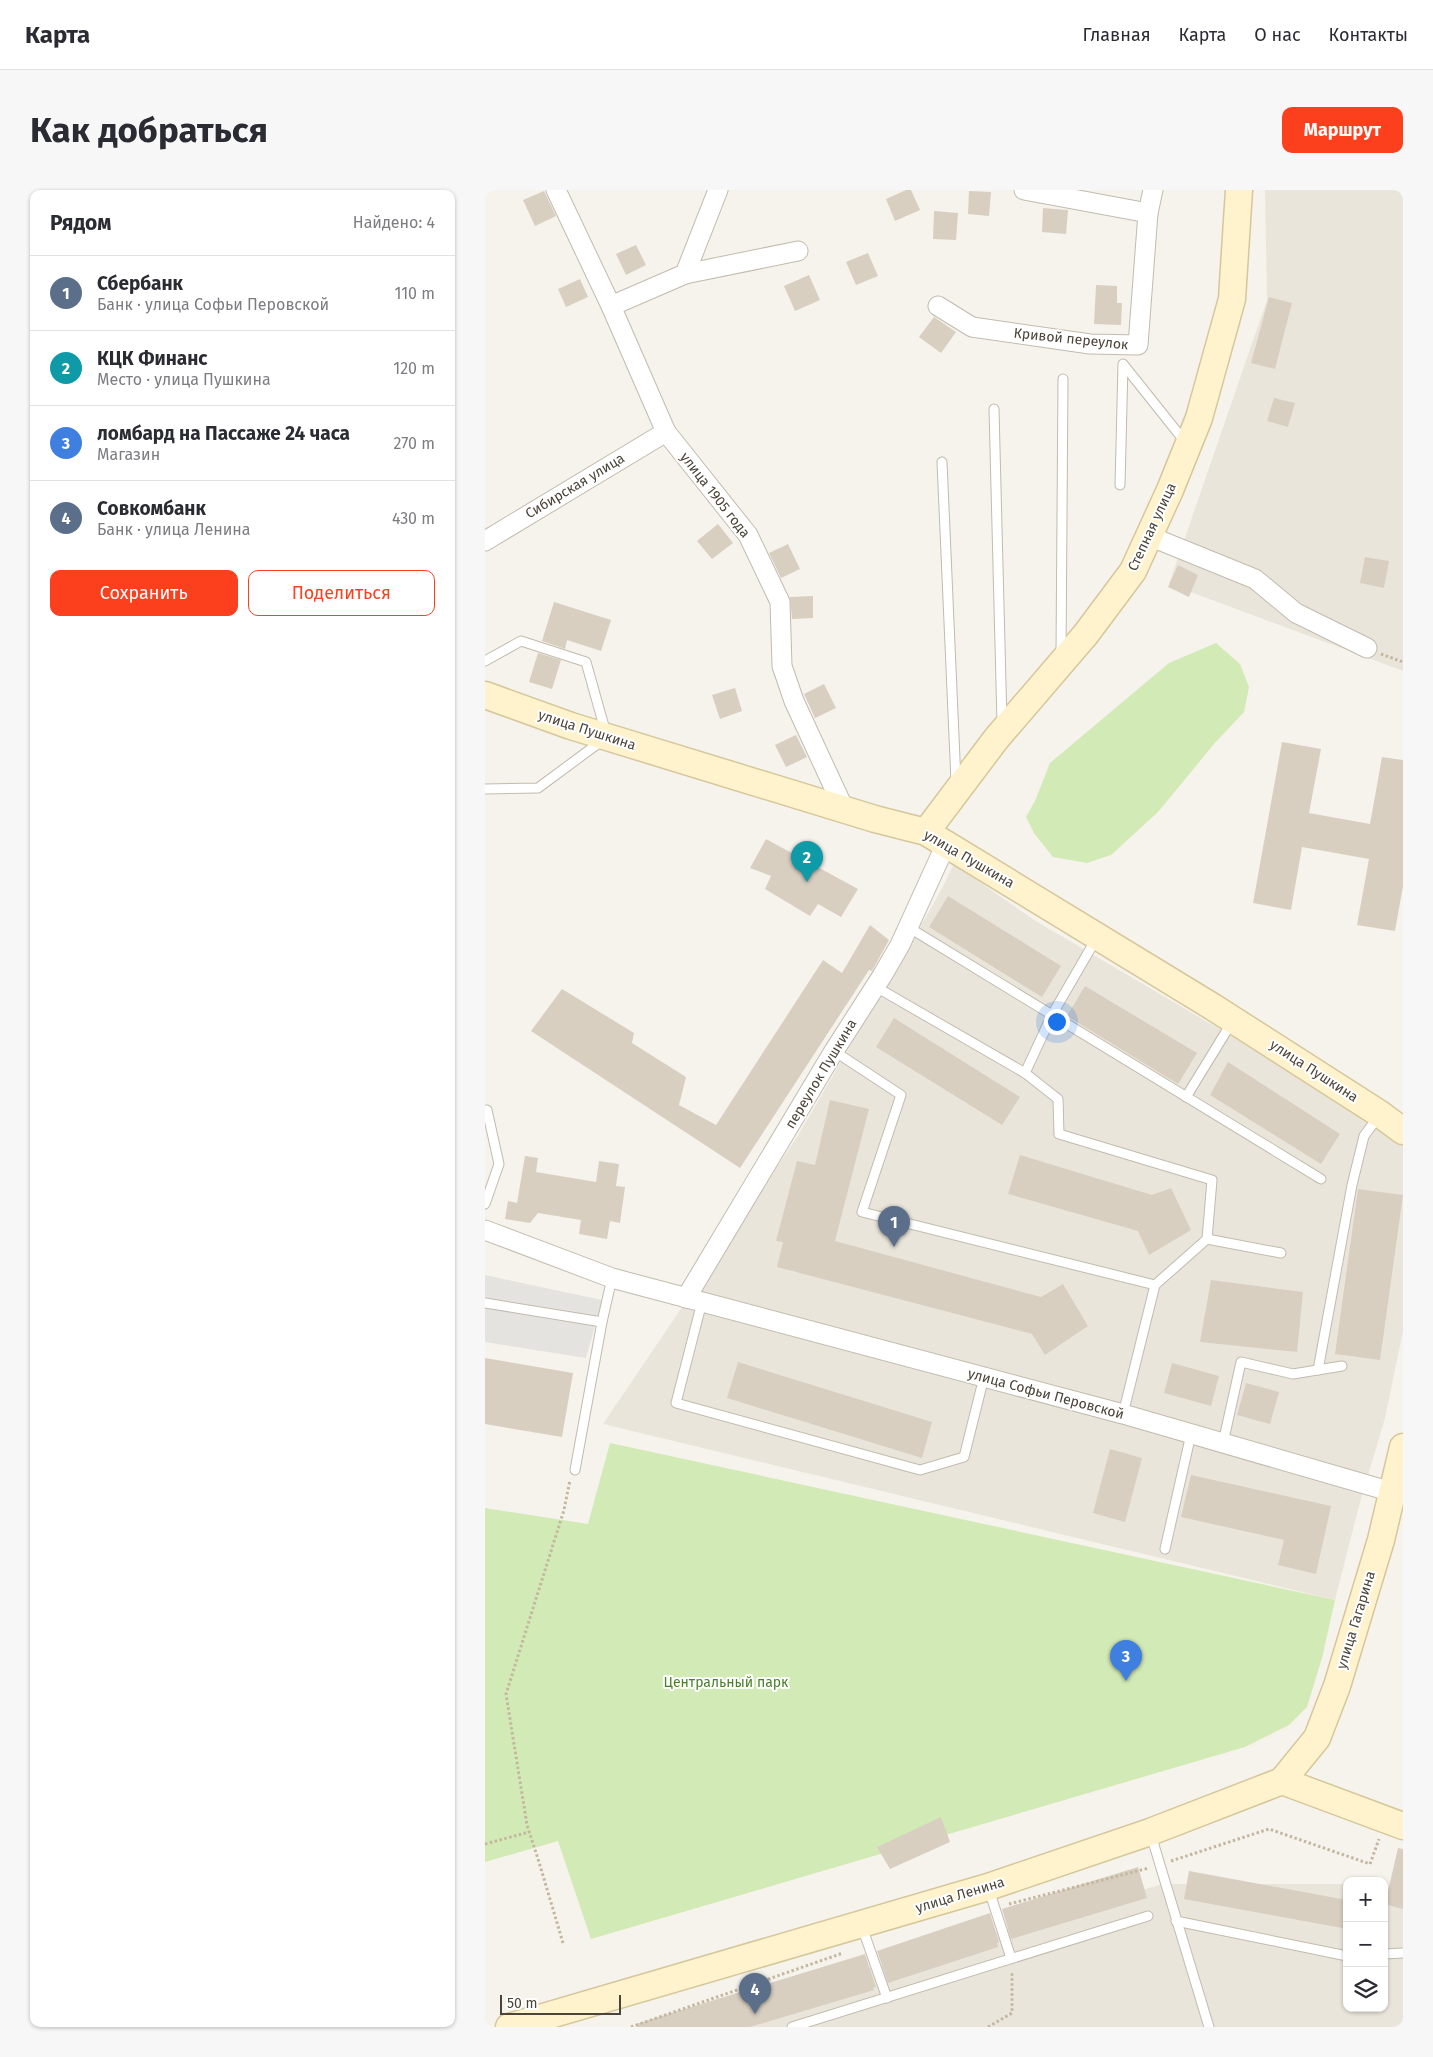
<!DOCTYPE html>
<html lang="ru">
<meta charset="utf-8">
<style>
:root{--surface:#fff;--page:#f7f7f7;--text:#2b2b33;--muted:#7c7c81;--line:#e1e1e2;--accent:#fc3f1d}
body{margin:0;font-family:"Fira Sans",sans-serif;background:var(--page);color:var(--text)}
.controls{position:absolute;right:15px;bottom:15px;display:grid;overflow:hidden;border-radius:10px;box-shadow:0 1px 4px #0004}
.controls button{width:45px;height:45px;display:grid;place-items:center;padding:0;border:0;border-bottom:1px solid var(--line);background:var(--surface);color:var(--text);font:25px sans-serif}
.scale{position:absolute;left:15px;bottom:12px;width:121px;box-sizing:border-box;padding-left:5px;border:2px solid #4b4439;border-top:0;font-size:14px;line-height:18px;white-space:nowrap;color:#4b4439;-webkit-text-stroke:4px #fff;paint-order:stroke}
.you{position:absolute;left:571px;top:831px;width:18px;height:18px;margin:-12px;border:4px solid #fff;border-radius:50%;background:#1a73e8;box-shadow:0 0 0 8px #1a73e833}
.badge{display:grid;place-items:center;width:32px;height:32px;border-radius:50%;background:var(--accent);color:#fff;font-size:16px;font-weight:700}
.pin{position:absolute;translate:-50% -41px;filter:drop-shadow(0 1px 2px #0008)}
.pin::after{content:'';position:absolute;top:26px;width:18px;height:15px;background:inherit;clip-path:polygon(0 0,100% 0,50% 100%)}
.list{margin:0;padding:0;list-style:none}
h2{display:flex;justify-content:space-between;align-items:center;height:65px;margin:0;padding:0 20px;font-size:21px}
h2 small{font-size:16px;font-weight:400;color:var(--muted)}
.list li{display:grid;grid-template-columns:32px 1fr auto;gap:15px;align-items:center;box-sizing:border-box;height:75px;padding:0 20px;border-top:1px solid var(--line)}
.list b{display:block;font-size:19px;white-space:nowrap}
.list p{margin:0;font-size:16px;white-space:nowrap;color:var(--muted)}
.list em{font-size:16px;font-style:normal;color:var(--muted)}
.actions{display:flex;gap:10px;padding:15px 20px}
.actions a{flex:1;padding:11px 0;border:1px solid var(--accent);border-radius:10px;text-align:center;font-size:18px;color:var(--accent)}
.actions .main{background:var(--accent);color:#fff}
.icon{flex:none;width:28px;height:28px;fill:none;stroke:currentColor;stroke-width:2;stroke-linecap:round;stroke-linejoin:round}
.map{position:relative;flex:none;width:918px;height:1837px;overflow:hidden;border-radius:10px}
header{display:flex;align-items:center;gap:30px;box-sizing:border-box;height:70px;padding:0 25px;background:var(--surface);border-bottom:1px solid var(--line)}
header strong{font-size:24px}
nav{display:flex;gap:28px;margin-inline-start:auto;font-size:18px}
.intro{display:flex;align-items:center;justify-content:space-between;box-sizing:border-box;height:120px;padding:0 30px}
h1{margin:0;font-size:35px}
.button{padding:12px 22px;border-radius:10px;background:var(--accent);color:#fff;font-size:18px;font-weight:700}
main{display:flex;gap:30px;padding:0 30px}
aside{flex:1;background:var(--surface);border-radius:10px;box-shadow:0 1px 4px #0004}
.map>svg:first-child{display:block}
.residential{fill:#eae5da}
.green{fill:#d2eab5}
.parking{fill:#e5e3e0}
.building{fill:#d8cfc1}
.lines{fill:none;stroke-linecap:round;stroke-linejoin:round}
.lane-casing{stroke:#c2bbae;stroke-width:11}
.street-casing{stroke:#c2bbae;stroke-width:21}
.secondary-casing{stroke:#d6c79b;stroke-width:29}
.path{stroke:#c4b79f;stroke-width:3;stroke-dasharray:2.5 2.5;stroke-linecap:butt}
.lane{stroke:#fff;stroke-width:9}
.street{stroke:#fff;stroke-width:19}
.secondary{stroke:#fff3cd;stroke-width:26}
.labels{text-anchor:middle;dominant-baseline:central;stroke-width:4;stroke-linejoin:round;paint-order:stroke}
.street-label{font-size:14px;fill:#4b4439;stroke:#fff}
.park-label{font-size:14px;fill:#4a7f2a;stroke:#fff}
</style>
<header>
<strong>Карта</strong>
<nav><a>Главная</a><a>Карта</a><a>О нас</a><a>Контакты</a></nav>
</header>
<div class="intro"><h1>Как добраться</h1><a class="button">Маршрут</a></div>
<main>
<aside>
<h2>Рядом<small>Найдено: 4</small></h2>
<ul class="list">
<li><span class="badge" style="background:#5c6f8a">1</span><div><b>Сбербанк</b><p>Банк · улица Софьи Перовской</p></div><em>110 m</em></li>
<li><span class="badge" style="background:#0f9aa8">2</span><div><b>КЦК Финанс</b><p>Место · улица Пушкина</p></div><em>120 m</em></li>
<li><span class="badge" style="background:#3f7fe0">3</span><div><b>ломбард на Пассаже 24 часа</b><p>Магазин</p></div><em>270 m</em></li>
<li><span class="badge" style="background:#5c6f8a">4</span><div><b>Совкомбанк</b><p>Банк · улица Ленина</p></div><em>430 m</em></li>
</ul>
<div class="actions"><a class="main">Сохранить</a><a>Поделиться</a></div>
</aside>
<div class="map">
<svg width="918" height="1837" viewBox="0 0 918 1837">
<rect width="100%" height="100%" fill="#f6f3ec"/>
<g class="residential">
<path d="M780,0h138v481l-234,-87 98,-284z"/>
<path d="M469,674l80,56 369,217v194l-18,87 -26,88 -24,94 -732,-176 194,-287 141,-241z"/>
<path d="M678,1694h184v124h37v-117l19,4v132h-737z"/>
</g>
<g class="green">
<path d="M731,453l24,21 9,23 -5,25 -30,32 -56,68 -47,43 -24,8 -34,-6 -19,-24 -8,-16 9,-16 15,-38 119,-100z"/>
<path d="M125,1253l725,157 -13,58 -15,49 -18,18 -44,22 -654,192 -33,-98 -73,21v-354l103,16z"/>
</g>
<path class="parking" d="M0,1085l117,25 -16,58 -101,-16z"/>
<g class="building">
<path d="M421,0h5l9,20 -25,11 -9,-22z"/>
<path d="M59,1l12,25 -21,10 -12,-26z"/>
<path d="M484,1l22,1 -2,24 -21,-2z"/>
<path d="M558,18l25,2 -2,24 -24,-2z"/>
<path d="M449,21l24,2 -2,27 -23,-1z"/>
<path d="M151,55l10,20 -20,10 -10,-21z"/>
<path d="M383,63l10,23 -22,9 -10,-23z"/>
<path d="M324,85l11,25 -25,11 -11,-25z"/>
<path d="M95,89l8,18 -22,10 -8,-18z"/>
<path d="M611,95l21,1v17h5l-1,22 -27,-1z"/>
<path d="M784,107l23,6 -17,66 -24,-6z"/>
<path d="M449,127l22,15 -15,21 -22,-16z"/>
<path d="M789,208l21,5 -7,24 -21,-6z"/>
<path d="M233,334l15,19 -21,16 -15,-18z"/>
<path d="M303,354l12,25 -19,9 -12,-25z"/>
<path d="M880,367l24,4 -5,27 -24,-5z"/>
<path d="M693,375l20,10 -9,22 -21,-10z"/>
<path d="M328,406v22l-21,1 -2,-22z"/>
<path d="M69,412l57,18 -10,31 -34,-11 -2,9 -23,-8z"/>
<path d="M53,463l23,7 -9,29 -23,-7z"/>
<path d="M339,494l12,24 -21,10 -11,-24z"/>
<path d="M250,498l7,23 -22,8 -8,-24z"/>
<path d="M311,545l11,22 -21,10 -11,-22z"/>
<path d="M797,552l39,7 -12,64 61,11 12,-67 21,3v126l-8,45 -38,-6 12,-66 -67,-12 -11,63 -38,-7z"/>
<path d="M281,649l92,50 -17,28 -23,-13 -8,12 -45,-27 6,-13 -21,-8z"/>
<path d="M463,706l113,70 -19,31 -113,-70z"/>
<path d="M385,735l19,15 -17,31 -3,-1 -129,198 -209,-137 31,-42 72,44 -2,10 54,34 -7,28 37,20 107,-165 19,13z"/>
<path d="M600,796l112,67 -19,31 -111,-68z"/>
<path d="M409,828l126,79 -18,28 -126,-78z"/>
<path d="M743,872l112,72 -19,30 -111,-69z"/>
<path d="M345,910l39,9 -34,132 206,56 22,-13 25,42 -43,29 -13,-21 -255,-67 6,-25 -7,-1 21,-80 18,4z"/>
<path d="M535,965l132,40 19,-7 20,42 -42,25 -11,-24 -130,-37z"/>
<path d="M40,966l13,2 -2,14 60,10 3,-21 20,3 -3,22 9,1 -5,36 -10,-2 -3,18 -28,-5 2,-14 -43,-7 -8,10 -25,-4 3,-18 9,2z"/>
<path d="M873,999l45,6 -23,165 -45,-6z"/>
<path d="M726,1090l92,12 -6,60 -97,-10z"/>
<path d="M0,1168l88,15 -11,64 -77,-13z"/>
<path d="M253,1172l194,60 -10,36 -195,-60z"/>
<path d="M687,1173l47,13 -8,30 -47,-13z"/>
<path d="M761,1193l33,9 -9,32 -33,-9z"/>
<path d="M625,1259l32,9 -17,64 -32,-9z"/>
<path d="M706,1285l140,31 -15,68 -38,-9 6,-25 -103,-23z"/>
<path d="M456,1627l9,25 -60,27 -13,-22z"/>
<path d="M913,1658l5,1v60l-18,-5z"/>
<path d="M653,1677l9,31 -136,41 -9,-30z"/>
<path d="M704,1681l158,29v29l-163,-30z"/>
<path d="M505,1723l9,29 -2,1 1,4 -110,36 -11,-32z"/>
<path d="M380,1764l11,33 -3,1 1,2 -124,37h-113l-1,-3z"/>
</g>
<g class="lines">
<defs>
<g id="lane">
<path d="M509,219l8,314"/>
<path d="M457,272l14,320"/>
<path d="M635,295l3,-121 63,79"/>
<path d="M576,464l2,-275"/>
<path d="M0,471l36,-20 65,21 21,75 -69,51 -53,1"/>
<path d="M423,737l413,252"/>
<path d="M611,749l-44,76 -27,58 33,26 1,35 153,46 -5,59"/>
<path d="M391,797l149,86"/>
<path d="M349,861l67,44 -39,117 293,73 -32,129"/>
<path d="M701,907l46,-75"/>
<path d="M0,1014l14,-40 -12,-54"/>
<path d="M670,1095l52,-46 74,14"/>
<path d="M217,1112l-26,101 244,67 44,-13 20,-80"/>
<path d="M0,1113l117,19"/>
<path d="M833,1180l34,-185 12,-49 14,-19"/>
<path d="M738,1253l18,-81 52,12 49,-8"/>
<path d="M90,1280l27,-148 10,-44"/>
<path d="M680,1359l26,-115"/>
<path d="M666,1645l58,192"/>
<path d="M504,1700l22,68"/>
<path d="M691,1731l171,35"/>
<path d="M377,1737l25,71"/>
<path d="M899,1764l19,-1"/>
<path d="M307,1837l356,-111"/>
</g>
<g id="street">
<path d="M71,0l55,116 55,126 82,103 32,67 2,64 12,35 50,108"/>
<path d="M539,0l124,23 5,-23"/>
<path d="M200,84l113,-23"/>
<path d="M126,116l74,-32 33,-84"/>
<path d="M453,116l34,21 118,17 48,1 10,-132"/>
<path d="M664,346l106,43 41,34 71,35"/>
<path d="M0,351l181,-109"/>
<path d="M0,1040l127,48 511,136 269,78"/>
<path d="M201,1108l148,-247 48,-75 18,-31 46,-101"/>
</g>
<g id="secondary">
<path d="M0,505l86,31 304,93 51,13 287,175 167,107 23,17"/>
<path d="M441,642l70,-93 90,-105 47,-63 37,-81 29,-72 33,-119 7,-109"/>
<path d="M797,1591l35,-43 20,-52 44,-146 22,-93"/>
<path d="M24,1837l479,-140 162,-55 132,-51 121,45"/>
</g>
</defs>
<use href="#lane" class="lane-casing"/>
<use href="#street" class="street-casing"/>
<use href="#secondary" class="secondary-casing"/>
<g class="path">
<path d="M896,464l22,8"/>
<path d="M0,1654l44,-12"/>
<path d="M686,1671l98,-32 101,35 9,-25"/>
<path d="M524,1714l140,-36"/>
<path d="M78,1753l-24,-81 -12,-37 -21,-131 58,-184 6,-30"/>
<path d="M146,1837l212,-74"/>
<path d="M503,1837l24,-14v-42"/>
</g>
<use href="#lane" class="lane"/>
<use href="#street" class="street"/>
<use href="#secondary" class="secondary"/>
</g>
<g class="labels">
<g class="street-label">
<text transform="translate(586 149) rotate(6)">Кривой переулок</text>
<text transform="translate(90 296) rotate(-31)">Сибирская улица</text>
<text transform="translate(230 305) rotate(52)">улица 1905 года</text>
<text transform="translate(667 337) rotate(-65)">Степная улица</text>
<text transform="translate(102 540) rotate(18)">улица Пушкина</text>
<text transform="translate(484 669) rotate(30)">улица Пушкина</text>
<text transform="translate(829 881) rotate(33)">улица Пушкина</text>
<text transform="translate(336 884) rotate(-59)">переулок Пушкина</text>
<text transform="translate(561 1204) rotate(15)">улица Софьи Перовской</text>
<text transform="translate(871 1430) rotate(-73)">улица Гагарина</text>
<text transform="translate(475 1705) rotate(-17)">улица Ленина</text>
</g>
<g class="park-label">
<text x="241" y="1492">Центральный парк</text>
</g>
</g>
</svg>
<div class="controls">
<button>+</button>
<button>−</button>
<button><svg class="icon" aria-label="layers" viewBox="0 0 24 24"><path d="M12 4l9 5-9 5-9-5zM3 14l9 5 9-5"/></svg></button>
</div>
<div class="scale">50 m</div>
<div class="you"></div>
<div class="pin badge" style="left:409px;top:1057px;background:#5c6f8a">1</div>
<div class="pin badge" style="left:322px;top:692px;background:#0f9aa8">2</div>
<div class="pin badge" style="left:641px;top:1491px;background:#3f7fe0">3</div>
<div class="pin badge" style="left:270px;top:1824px;background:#5c6f8a">4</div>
</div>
</main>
